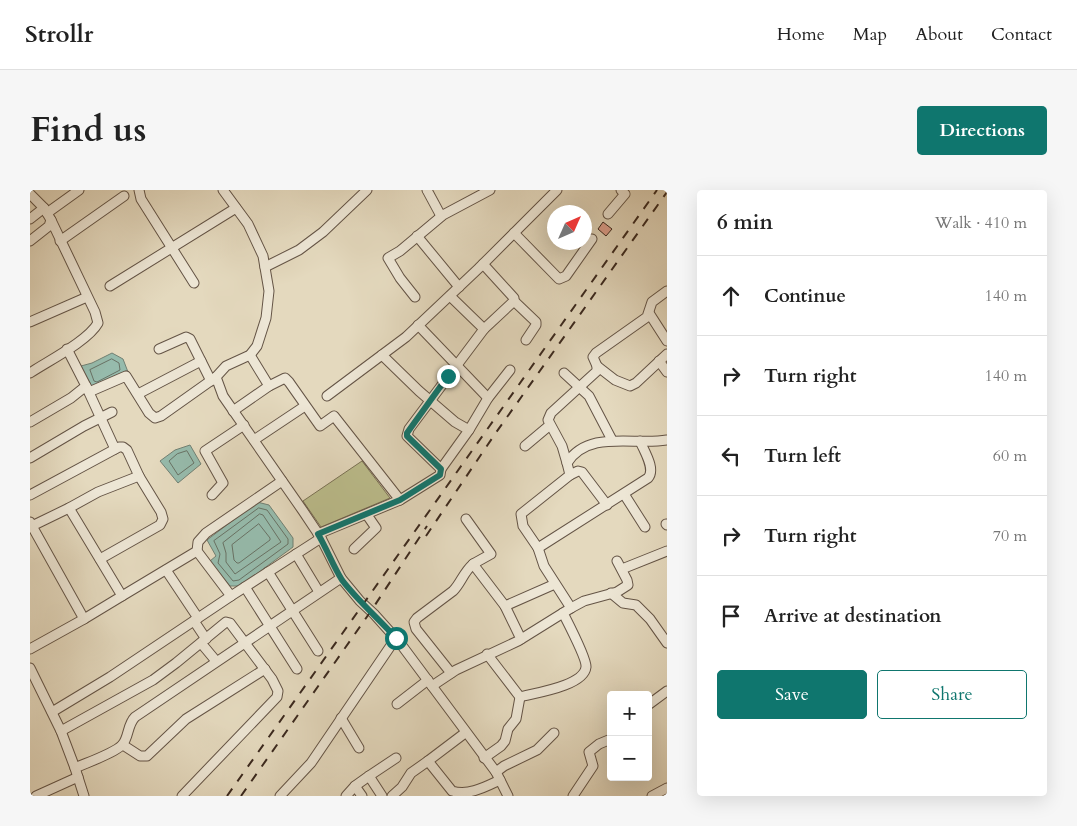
<!DOCTYPE html>
<meta charset="utf-8">
<style>
:root{--surface:#fff;--page:#f6f6f6;--text:#222;--muted:#767676;--line:#e0e0e0;--accent:#0f766e}
body{margin:0;font-family:Cardo,serif;background:var(--page);color:var(--text)}
.controls{position:absolute;right:15px;bottom:15px;display:grid;overflow:hidden;border-radius:5px;box-shadow:0 5px 20px #0002}
.controls button{width:45px;height:45px;display:grid;place-items:center;padding:0;border:0;border-bottom:1px solid var(--line);background:var(--surface);color:var(--text);font:25px sans-serif}
.compass{position:absolute;left:517px;top:15px;width:45px;height:45px;border-radius:50%;background:var(--surface);box-shadow:0 5px 20px #0002;rotate:45deg}
.stop{position:absolute;width:15px;height:15px;margin:-11px;border:4px solid #0f766e;border-radius:50%;background:#fff}
.stop.end{background:#0f766e;border-color:#fff;box-shadow:0 1px 5px #0008}
.list{margin:0;padding:0;list-style:none}
h2{display:flex;justify-content:space-between;align-items:center;height:65px;margin:0;padding:0 20px;font-size:21px}
h2 small{font-size:16px;font-weight:400;color:var(--muted)}
.list li{display:grid;grid-template-columns:32px 1fr auto;gap:15px;align-items:center;box-sizing:border-box;height:80px;padding:0 20px;border-top:1px solid var(--line)}
.list b{display:block;font-size:19px;white-space:nowrap}
.list em{font-size:16px;font-style:normal;color:var(--muted)}
.actions{display:flex;gap:10px;padding:15px 20px}
.actions a{flex:1;padding:11px 0;border:1px solid var(--accent);border-radius:5px;text-align:center;font-size:18px;color:var(--accent)}
.actions .main{background:var(--accent);color:#fff}
.icon{flex:none;width:28px;height:28px;fill:none;stroke:currentColor;stroke-width:2;stroke-linecap:round;stroke-linejoin:round}
.map{position:relative;flex:none;width:637px;height:606px;overflow:hidden;border-radius:5px}
header{display:flex;align-items:center;gap:30px;box-sizing:border-box;height:70px;padding:0 25px;background:var(--surface);border-bottom:1px solid var(--line)}
header strong{font-size:24px}
nav{display:flex;gap:28px;margin-inline-start:auto;font-size:18px}
.intro{display:flex;align-items:center;justify-content:space-between;box-sizing:border-box;height:120px;padding:0 30px}
h1{margin:0;font-size:35px}
.button{padding:12px 22px;border-radius:5px;background:var(--accent);color:#fff;font-size:18px;font-weight:700}
main{display:flex;gap:30px;padding:0 30px}
aside{flex:1;background:var(--surface);border-radius:5px;box-shadow:0 5px 20px #0002}
.map>svg:first-child{display:block}
.green{fill:#bbbd8c;stroke:#7a7255}
.water{fill:#96bbac;stroke:#718073}
.lines{fill:none;stroke-linecap:round;stroke-linejoin:round}
.shore{stroke:#687265;stroke-width:1}
.building{fill:#dea08d;stroke:#3a281e}
.minor-casing{stroke:#645446;stroke-width:11}
.minor{stroke:#ede6d5;stroke-width:9}
.rail{stroke:#3a281e;stroke-width:2;stroke-dasharray:9 9;stroke-linecap:butt}
.route{stroke:#0f766e;stroke-width:6}
</style>
<header>
<strong>Strollr</strong>
<nav><a>Home</a><a>Map</a><a>About</a><a>Contact</a></nav>
</header>
<div class="intro"><h1>Find us</h1><a class="button">Directions</a></div>
<main>
<div class="map">
<svg width="637" height="606" viewBox="0 0 637 606">
<rect width="100%" height="100%" fill="#e4d9be"/>
<filter id="stains"><feTurbulence type="fractalNoise" baseFrequency=".004" numOctaves="4"/><feColorMatrix values="0 0 0 0 .2 0 0 0 0 .09 0 0 0 0 .02 0 0 0 .5 -.17"/></filter>
<radialGradient id="worn" r=".72"><stop offset=".6" stop-color="#630" stop-opacity="0"/><stop offset="1" stop-color="#630" stop-opacity=".3"/></radialGradient>
<path class="green" d="M332,271l28,37 -69,29 -18,-26z"/>
<g class="water">
<path d="M82,163l11,6 5,13 -36,17 -11,-23 11,-3z"/>
<path d="M160,255l11,19 -23,19 -18,-22 15,-11z"/>
<path d="M227,312l12,3 24,33v9l-53,39h-10l-20,-25 6,-5 -9,-16z"/>
</g>
<g class="lines">
<g class="shore">
<path d="M82,169l7,4 1,7 -23,12 -3,-1 -4,-11z"/>
<path d="M157,261l7,12 -16,12 -9,-14 8,-7z"/>
<path d="M229,318l8,2 21,29v5l-49,36 -6,1 -15,-18 2,-9 -6,-13z"/>
<path d="M230,324l3,1 18,27 -46,32 -9,-12v-9l-3,-10z"/>
<path d="M229,334l11,14v2l-31,23h-2l-3,-3 -2,-15z"/>
</g>
</g>
<path class="building" d="M573,32l9,7 -6,7 -8,-7z"/>
<g class="lines">
<defs>
<g id="minor">
<path d="M109,0l2,9 53,84"/>
<path d="M193,0l25,34 15,32 6,35 -3,27 -9,28 -7,9 -24,11 -10,11 7,19 80,115 18,27 20,40 19,23 14,13 26,29 96,129 12,24"/>
<path d="M397,0l14,26"/>
<path d="M0,4l14,14 7,12 -2,6 -19,15"/>
<path d="M17,23l32,-23"/>
<path d="M578,24l17,-20 -4,-4"/>
<path d="M0,29l14,-11"/>
<path d="M484,43l45,46 7,-3 26,-37"/>
<path d="M387,46l42,51"/>
<path d="M30,51l64,-45"/>
<path d="M235,77l34,-17 24,-18 44,-42"/>
<path d="M80,96l126,-78"/>
<path d="M420,106l34,33"/>
<path d="M385,107l-15,-19 -12,-20 12,-7 43,-36 47,-25"/>
<path d="M484,111l22,21v3l-10,15"/>
<path d="M619,123l18,28"/>
<path d="M0,132l57,-25"/>
<path d="M388,135l70,73"/>
<path d="M129,159l27,-12 4,2 21,42"/>
<path d="M220,165l19,31"/>
<path d="M352,165l37,36 36,31 14,8 19,-32 22,-28"/>
<path d="M629,171l8,11"/>
<path d="M567,176l18,14 15,6 6,-3 31,-29"/>
<path d="M0,183c18,-12 58,-32 68,-50l-3,-11 -44,-92"/>
<path d="M534,183l25,23 23,44"/>
<path d="M56,196l29,63"/>
<path d="M59,202l37,-16 23,37 6,5 6,-2 55,-39"/>
<path d="M108,204l63,-33"/>
<path d="M297,206l79,-59 73,-69 78,-78"/>
<path d="M203,221l36,-25 16,-8 4,4 31,44 14,-10 66,84 40,-25 1,-6 -34,-33 2,-7 75,-100 30,-28v-3l-31,-34"/>
<path d="M0,232l41,-24 15,-12 -19,-37"/>
<path d="M224,250l51,-34"/>
<path d="M495,256l25,-21"/>
<path d="M0,268l54,-32 28,-14"/>
<path d="M537,273l-5,-17 -14,-26 3,-7 46,-42v-5l-4,-9 3,-4 51,-36 5,-15 15,-11"/>
<path d="M411,279l28,-39"/>
<path d="M540,285l8,-4 4,1 25,33"/>
<path d="M594,304l21,33"/>
<path d="M0,305l89,-48h4l4,3 12,26 22,36 2,7 -3,6 -60,34"/>
<path d="M182,305l11,-12 -18,-32 39,-26"/>
<path d="M39,318l53,88 -38,23"/>
<path d="M436,329l25,35 -18,10 32,42 16,33"/>
<path d="M0,332l2,4 37,-18 29,-16 41,-16"/>
<path d="M636,334l1,1"/>
<path d="M288,344l82,-34"/>
<path d="M508,358l110,-70c8,-9 -4,-27 -8,-37"/>
<path d="M324,359l22,-21 -9,-13"/>
<path d="M167,361l34,45 90,-58"/>
<path d="M266,364l23,38"/>
<path d="M592,379l45,-18"/>
<path d="M136,380l32,48"/>
<path d="M238,382l50,79"/>
<path d="M215,397l52,82"/>
<path d="M581,403l12,10 13,2 14,14 17,24"/>
<path d="M92,406l75,-45 1,-9 8,-9 76,-52"/>
<path d="M475,416l50,-22"/>
<path d="M541,418l-27,-42 -6,-18 -15,-22 -2,-12 49,-39 -3,-12c22,-34 68,-17 100,-23"/>
<path d="M164,431l12,18"/>
<path d="M171,453l15,18"/>
<path d="M0,459l54,-30 -52,-93"/>
<path d="M457,464l33,43c15,-4 64,-11 66,-30 1,-8 -18,-44 -23,-54"/>
<path d="M0,478l31,63 14,37 9,28"/>
<path d="M421,483l-35,-44 -2,-7 3,-4 36,-27c8,-8 10,-18 20,-27"/>
<path d="M402,496l24,-16 62,-29 53,-33 13,-7 33,-9 11,-7 -1,-5 -10,-19"/>
<path d="M367,514l31,-24"/>
<path d="M618,515l19,-14"/>
<path d="M22,522l58,-35 121,-81"/>
<path d="M311,528l18,30"/>
<path d="M31,541l92,-51 23,-17 50,-41 4,1 42,56 6,12 -1,6 -95,99"/>
<path d="M93,555l17,11h7l39,-37 79,-50"/>
<path d="M454,568l17,-12 4,-5 3,-12 8,-10 4,-22"/>
<path d="M398,571l37,-28"/>
<path d="M45,578c11,-5 40,-15 47,-23 7,-7 5,-20 13,-28l206,-139"/>
<path d="M466,582l8,-6 33,-16 17,-17"/>
<path d="M339,586l27,-18"/>
<path d="M325,596l14,-10 13,20"/>
<path d="M6,606l42,-19"/>
<path d="M250,606l31,-33 85,-125"/>
<path d="M316,606l9,-10 7,10"/>
<path d="M362,606l10,-9 9,-14 17,-12 24,30c17,5 33,-4 48,-11"/>
<path d="M543,606l20,-30 -4,-14 10,-8 12,-5"/>
<path d="M622,606l15,-8"/>
</g>
</defs>
<use href="#minor" class="minor-casing"/>
<use href="#minor" class="minor"/>
<g class="rail">
<path d="M396,346l69,-102 172,-242"/>
<path d="M197,606l430,-606"/>
<path d="M211,606l130,-185 56,-85"/>
</g>
</g>
<g class="lines">
<path class="route" d="M366,448c-18,-20 -38,-37 -54,-58 -9,-14 -15,-31 -24,-46l82,-34 40,-25 1,-6 -34,-33v-3l41,-57"/>
</g>
<rect width="100%" height="100%" filter="url(#stains)"/>
<rect width="100%" height="100%" fill="url(#worn)"/>
</svg>
<div class="controls">
<button>+</button>
<button>−</button>
</div>
<svg class="compass" viewBox="-18 -18 36 36"><path d="M0-13l5 13h-10z" fill="#e53935"/><path d="M0 13l5-13h-10z" fill="#767676"/></svg>
<div class="stop" style="left:366px;top:448px"></div>
<div class="stop end" style="left:418px;top:186px"></div>
</div>
<aside>
<h2>6 min<small>Walk · 410 m</small></h2>
<ul class="list">
<li><svg class="icon" aria-label="ahead" viewBox="0 0 24 24"><path d="M12 20V5M6 11l6-6 6 6"/></svg><div><b>Continue</b></div><em>140 m</em></li>
<li><svg class="icon" aria-label="right" viewBox="0 0 24 24"><path d="M7 20v-9h11M14 6l5 5-5 5"/></svg><div><b>Turn right</b></div><em>140 m</em></li>
<li><svg class="icon" aria-label="left" viewBox="0 0 24 24"><path d="M17 20v-9H6M10 6l-5 5 5 5"/></svg><div><b>Turn left</b></div><em>60 m</em></li>
<li><svg class="icon" aria-label="right" viewBox="0 0 24 24"><path d="M7 20v-9h11M14 6l5 5-5 5"/></svg><div><b>Turn right</b></div><em>70 m</em></li>
<li><svg class="icon" aria-label="arrive" viewBox="0 0 24 24"><path d="M6 21V4h12l-3 4 3 4H6"/></svg><div><b>Arrive at destination</b></div></li>
</ul>
<div class="actions"><a class="main">Save</a><a>Share</a></div>
</aside>
</main>
